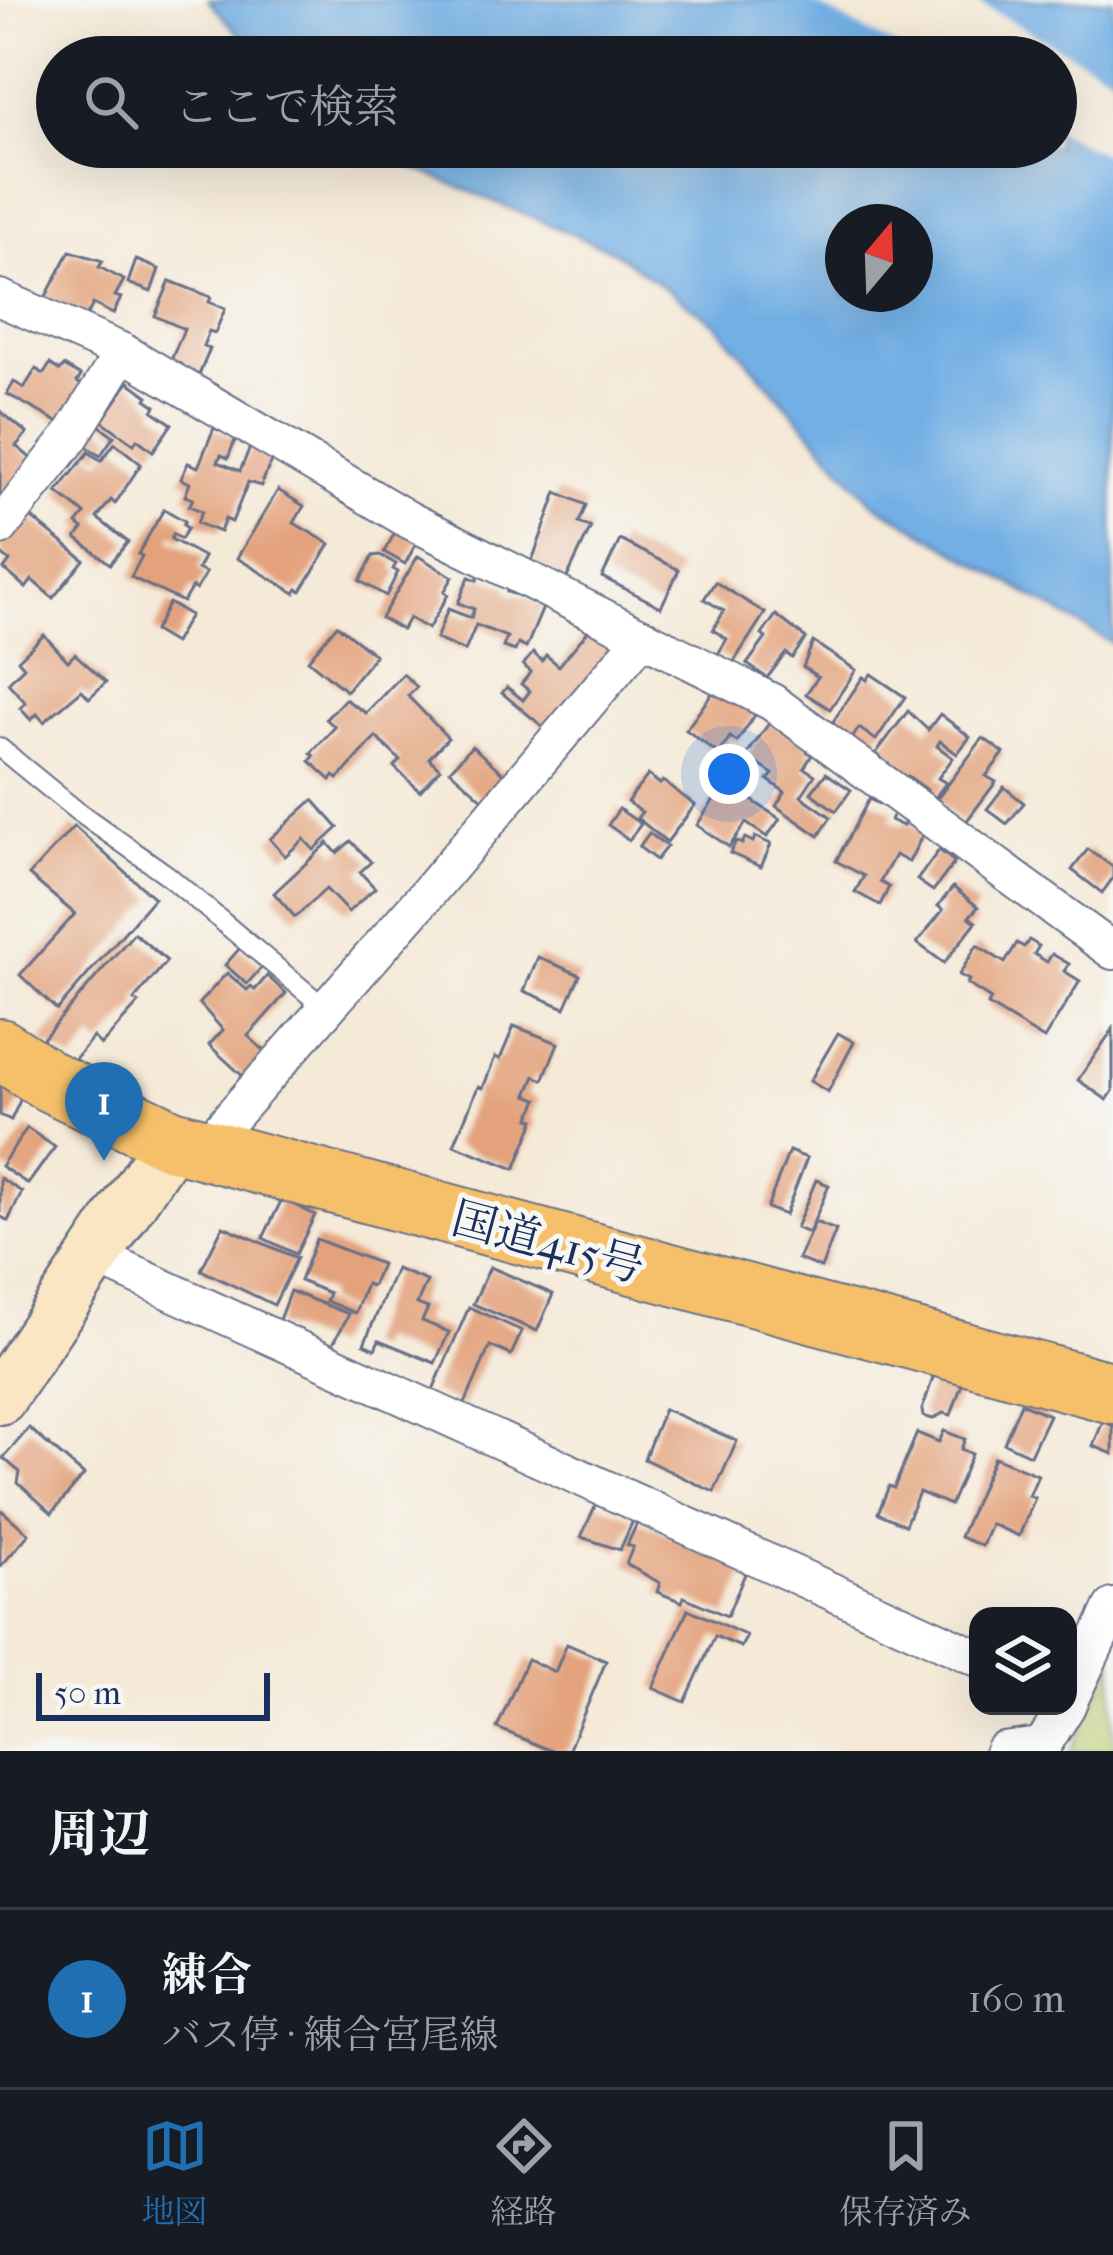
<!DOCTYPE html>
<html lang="ja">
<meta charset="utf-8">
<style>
:root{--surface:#171b24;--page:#20242c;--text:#f1f3f6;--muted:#9ea1a6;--line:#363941;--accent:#1f6fb2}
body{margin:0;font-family:"IM FELL French Canon","Noto Serif JP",serif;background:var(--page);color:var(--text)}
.controls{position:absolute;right:36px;bottom:36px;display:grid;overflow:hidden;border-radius:24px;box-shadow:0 12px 48px #0002}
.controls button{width:108px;height:108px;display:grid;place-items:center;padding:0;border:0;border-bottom:3px solid var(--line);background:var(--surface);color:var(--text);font:60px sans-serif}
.compass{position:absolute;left:825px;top:204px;width:108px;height:108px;border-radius:50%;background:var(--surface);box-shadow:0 12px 48px #0002;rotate:19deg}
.scale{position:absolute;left:36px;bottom:30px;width:234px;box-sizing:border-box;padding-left:12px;border:6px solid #1b2f5e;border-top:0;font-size:33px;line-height:42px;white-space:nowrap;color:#1b2f5e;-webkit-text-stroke:9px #f6f6f2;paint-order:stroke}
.you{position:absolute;left:729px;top:774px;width:42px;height:42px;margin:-30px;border:9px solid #fff;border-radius:50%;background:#1a73e8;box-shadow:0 0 0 18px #1a73e833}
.badge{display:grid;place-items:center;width:78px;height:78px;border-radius:50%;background:var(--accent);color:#fff;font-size:39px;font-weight:700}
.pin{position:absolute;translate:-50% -99px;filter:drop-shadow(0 3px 6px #0008)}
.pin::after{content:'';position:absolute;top:63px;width:42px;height:36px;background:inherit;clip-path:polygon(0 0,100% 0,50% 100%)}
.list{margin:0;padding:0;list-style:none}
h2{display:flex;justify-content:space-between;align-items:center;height:156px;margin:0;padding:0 48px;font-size:51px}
h2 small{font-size:39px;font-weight:400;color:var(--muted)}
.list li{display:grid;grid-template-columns:78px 1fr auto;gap:36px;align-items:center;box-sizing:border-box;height:180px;padding:0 48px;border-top:3px solid var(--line)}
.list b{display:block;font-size:45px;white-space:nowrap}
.list p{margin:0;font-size:39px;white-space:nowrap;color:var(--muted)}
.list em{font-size:39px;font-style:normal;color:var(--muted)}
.icon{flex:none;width:66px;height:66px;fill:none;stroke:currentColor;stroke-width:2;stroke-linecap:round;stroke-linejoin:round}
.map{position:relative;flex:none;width:1113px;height:1751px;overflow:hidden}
.search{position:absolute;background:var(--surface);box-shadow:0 12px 48px #0002;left:36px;right:36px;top:36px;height:132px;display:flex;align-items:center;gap:30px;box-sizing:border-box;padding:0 42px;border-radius:66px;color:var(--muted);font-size:45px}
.sheet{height:336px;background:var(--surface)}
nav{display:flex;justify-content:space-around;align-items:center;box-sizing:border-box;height:168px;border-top:3px solid var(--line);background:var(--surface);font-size:33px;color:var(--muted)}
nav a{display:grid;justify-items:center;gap:6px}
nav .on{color:var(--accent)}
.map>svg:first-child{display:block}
.green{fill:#baca6c;stroke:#6a7c65;stroke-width:3}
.water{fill:#72afe4;stroke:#466fa1;stroke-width:3;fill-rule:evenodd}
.pier{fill:#f5e9d7}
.building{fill:#e3a27b}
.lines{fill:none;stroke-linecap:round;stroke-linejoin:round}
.service-casing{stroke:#677088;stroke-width:22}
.minor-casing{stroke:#677088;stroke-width:40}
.secondary-casing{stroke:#677088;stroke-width:56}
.trunk-casing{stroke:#677088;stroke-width:64}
.service{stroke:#fff;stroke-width:18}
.minor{stroke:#fff;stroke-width:36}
.secondary{stroke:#fbe6c4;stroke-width:51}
.trunk{stroke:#f6c06b;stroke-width:60}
.labels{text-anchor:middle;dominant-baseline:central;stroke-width:10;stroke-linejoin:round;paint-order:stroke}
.street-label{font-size:45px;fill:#1b2f5e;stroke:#f6f6f2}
</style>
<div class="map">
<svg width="1113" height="1751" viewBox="0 0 1113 1751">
<rect width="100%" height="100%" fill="#f6f6f2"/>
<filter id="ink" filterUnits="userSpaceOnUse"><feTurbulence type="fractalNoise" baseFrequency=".00833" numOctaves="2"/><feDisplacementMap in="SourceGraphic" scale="24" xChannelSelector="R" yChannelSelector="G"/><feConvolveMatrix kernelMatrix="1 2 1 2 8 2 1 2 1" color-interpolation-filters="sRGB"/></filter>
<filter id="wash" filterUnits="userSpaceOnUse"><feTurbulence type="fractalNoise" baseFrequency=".004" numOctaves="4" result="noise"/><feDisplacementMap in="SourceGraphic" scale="48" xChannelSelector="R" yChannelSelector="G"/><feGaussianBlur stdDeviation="2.7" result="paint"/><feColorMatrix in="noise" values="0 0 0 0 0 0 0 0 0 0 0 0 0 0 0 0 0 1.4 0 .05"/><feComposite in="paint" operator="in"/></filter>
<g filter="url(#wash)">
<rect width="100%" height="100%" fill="#f5e9d7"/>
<path class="green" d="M1113,1659v92h-42z"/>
<path class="water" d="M208,0h905v644l-241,-142 -156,-178 -103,-73 -249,-104h692v-90h-796zM843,222h72v72h-72z"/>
<path class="pier" d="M807,0h165l141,77v82l-57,-29v-73h-140z"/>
<g id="blocks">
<g class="building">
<path d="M70,251l33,10 -4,6 25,13 -9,16 6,2 -8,16 -20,-10 -9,17 -40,-21z"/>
<path d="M136,260l23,9 -8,23 -23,-9z"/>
<path d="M170,281l41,16 -2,5 16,7 -10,24 -6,-2 -6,15 7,3 -12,28 -29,-12 15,-36 -29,-13z"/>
<path d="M50,364l10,7 4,-5 17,10 -4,6 15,10 -27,34 -58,-32 7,-12 10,6 12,-19 8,5z"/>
<path d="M129,382l19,14 -2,3 10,7 -3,5 19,13 -19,27 -16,-12 -3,5 -32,-23z"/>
<path d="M0,411l27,22 -11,13 17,14 -33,42z"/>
<path d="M96,423l18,13 -14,20 -18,-13z"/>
<path d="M214,428l22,10 -8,20 -7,-3 -3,7 22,9 11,-26 23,9 -13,32 -13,-4 -16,40 -7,-3 -5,13 -23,-9 5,-12 -13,-5 4,-7 -8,-3 5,-13 -9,-4 7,-16 10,4z"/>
<path d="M115,443l26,21 -26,40 -4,-4 -14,18 31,24 -18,22 -34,-26 7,-9 -6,-5 8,-10 -28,-22 32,-40 12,9z"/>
<path d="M278,490l26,16 -10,17 36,21 -29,47 -3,-2 -3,4 -58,-35z"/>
<path d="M557,492l29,13 -7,18 12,4 -27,57 -35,-15z"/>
<path d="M164,509l21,12 -2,4 5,3 -7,11 -8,-5 -2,5 33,18 -6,12 8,4 -10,17 -4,-3 -9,15 -52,-25 11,-21 -4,-2z"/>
<path d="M26,513l58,47 -31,38 -21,-18 -6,8 -22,-19 6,-8 -10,-8v-9z"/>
<path d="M397,529l21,11 -13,24 -21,-12z"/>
<path d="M620,540l59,30 -18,37 -59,-30z"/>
<path d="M380,555l16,9 -3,5 5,3 -12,24 -26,-15 13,-25z"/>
<path d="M418,556l35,21 -9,15 4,3 -20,34 -19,-11 -7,12 -21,-12z"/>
<path d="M479,575l30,12 -2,5 38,11 -19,45 -8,-4 -3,7 -12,-4 4,-10 -31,-12 -11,26 -29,-12 12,-30 23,9 3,-9 -16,-6 11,-26 8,3z"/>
<path d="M715,582l50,31 -32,50 -15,-9 9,-15 -14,-9 11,-19 -20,-12z"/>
<path d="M169,603l21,12 -16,28 -20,-12z"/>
<path d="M776,615l30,23 -14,20 -6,-5 -19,25 -20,-14 19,-26 -4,-3z"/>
<path d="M337,625l38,30 -29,36 -38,-31z"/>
<path d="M593,625l26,21 -71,85 -46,-38 5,-6 16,13 7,-9 -9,-7 10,-12 -8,-7 10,-12 9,8 4,-6 13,11z"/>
<path d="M44,635l24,26 7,-7 31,28 -17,16 -7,-8 -38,32 -7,-8 -6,6 -11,-12 6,-5 -18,-20 16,-16 -6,-7z"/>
<path d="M813,642l43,28 -26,39 -24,-15 12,-17 -15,-10z"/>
<path d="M403,674l14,13 -9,9 40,42 -19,20 11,11 -20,22 -26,-24 6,-7 -24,-23 -38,42 -4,-3 -3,4 -21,-19 4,-5 -3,-3 24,-26 -9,-8 19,-20 21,14z"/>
<path d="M871,674l34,23 -29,43 -17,-12 -8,12 -21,-14 33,-49 4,3z"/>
<path d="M716,688l41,24 -20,30 -7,-5 -11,17 -33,-24z"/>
<path d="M908,711l20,19 12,-16 30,23 -13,17 -17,-13 -3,5 16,12 -15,20 8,5 -15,20 -8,-6 4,-7 -19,-14 -4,5 -28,-28z"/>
<path d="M772,719l41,28 -5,5 4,3 -8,13 11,7 -14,21 30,21 -12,19 -43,-30 9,-14 -17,-12 5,-6 -27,-18z"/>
<path d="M983,738l21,15 -18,23 10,6 -30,40 -4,-4 -2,4 -23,-23z"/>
<path d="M472,746l35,31 -22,24 -35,-31z"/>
<path d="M826,773l25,17 -15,21 -25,-18z"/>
<path d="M648,775l12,9 3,-3 32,24 -28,37 -30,-24 5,-6 -15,-10z"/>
<path d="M738,783l16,10 -4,6 30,20 -13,18 -21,-14 -17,24 -32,-22 24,-36 5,3z"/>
<path d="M1004,787l20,16 -17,21 -20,-15z"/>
<path d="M869,799l25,13 -4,8 13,6 2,-5 19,11 -15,30 -14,-7 -15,27 9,5 -9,18 -25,-13 9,-16 -28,-15z"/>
<path d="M313,800l25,28 -24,22 -10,-11 -19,17 -15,-17z"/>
<path d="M619,809l22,15 -12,16 -21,-15z"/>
<path d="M74,826l80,72 -97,112 -37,-35 55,-61 -46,-39z"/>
<path d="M649,833l18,13 -11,14 -17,-13z"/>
<path d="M755,837l16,7 -10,23 -31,-14 6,-12 6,3 3,-6 8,4z"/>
<path d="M351,841l20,21 -11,10 15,16 -27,24 -22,-23 -31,28 -21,-24 54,-50 9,10z"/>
<path d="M1088,849l25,18v11l-11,15 -30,-23z"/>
<path d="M939,850l16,12 -22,29 -16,-11z"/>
<path d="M953,887l25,20 -9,10 7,5 -32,41 -27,-20 26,-33 -5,-4z"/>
<path d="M134,933l33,28 -33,39 5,3 -38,42 -8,-8 -20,24 -32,-20z"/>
<path d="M1029,940l10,6 -5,8 13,8 5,-8 17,10 -5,7 16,10 -36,58 -56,-34 3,-6 -24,-15 2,-4 -10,-5 18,-30 28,18 12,-20 7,4z"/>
<path d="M240,948l22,19 -15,17 -22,-19z"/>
<path d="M538,957l42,18 -15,33 -41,-17z"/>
<path d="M227,973l20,17 4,-4 4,4 12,-14 19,17 -38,43 20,18 -22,25 -37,-34 14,-15 -24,-27z"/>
<path d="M514,1026l44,17 -15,37 -8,-4 -8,19 11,4 -8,19 5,2 -20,49 -61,-24 24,-58 5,1 12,-31 5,2z"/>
<path d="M1113,1029v62l-6,9 -29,-20z"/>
<path d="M838,1033l16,9 -26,50 -18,-11z"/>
<path d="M0,1082l23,12 -12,26 -11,-5z"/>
<path d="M27,1128l28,19 -27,37 -27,-18z"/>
<path d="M789,1151l18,7 -22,57 -18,-7z"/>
<path d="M0,1178l22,14 -14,29 -8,-5z"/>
<path d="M816,1180l13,5 -20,48 -13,-5z"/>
<path d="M282,1199l33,16 -19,39 -33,-16z"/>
<path d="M815,1222l21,8 -15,38 -23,-9z"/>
<path d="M223,1226l74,32 -23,47 -73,-35z"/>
<path d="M316,1239l65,25 -9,22 -6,-2 -11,29 -29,-12 3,-8 -29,-12z"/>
<path d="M490,1267l63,27 -16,37 -64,-27z"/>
<path d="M396,1269l31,12 -10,23 11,4 -6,13 27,11 -14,31 -56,-23 -4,9 -11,-5z"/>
<path d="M290,1291l59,23 -17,32 -55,-21z"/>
<path d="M469,1307l53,24 -11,24 -21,-9 -26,60 -32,-14z"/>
<path d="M934,1375l28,9 -11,31 -8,-2 -10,6 -10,-3 -1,-6z"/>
<path d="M1021,1403l28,12 -19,40 -26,-12z"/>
<path d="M664,1409l73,32 -23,51 -70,-33z"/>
<path d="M1103,1421l10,5v28l-20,-8z"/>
<path d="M29,1428l55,47 -32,38 -34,-30 2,-11 -17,-14z"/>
<path d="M944,1431l21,8 -4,10 11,5 -22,51 -31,-13 -14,33 -27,-12 11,-27 5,2 23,-55 22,9z"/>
<path d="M994,1457l44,18 -9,21 6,2 -16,38 -28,-12 -9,22 -22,-9z"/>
<path d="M597,1502l37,16 -14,32 -39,-13z"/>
<path d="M0,1509l29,25 -29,33z"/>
<path d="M638,1521l109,48 -20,47 -43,-19 -2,5 -25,-10 3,-9 -34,-19 7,-17 -6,-2z"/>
<path d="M688,1609l59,27 -6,11 -26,-11 -30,66 -32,-14z"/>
<path d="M567,1644l39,17 -38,90h-16l-55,-23 30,-69 28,13z"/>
</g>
</g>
</g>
<g filter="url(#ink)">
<use href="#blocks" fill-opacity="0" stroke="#677088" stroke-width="3"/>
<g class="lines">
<defs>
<path id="service" d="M0,748l77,63 89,63 160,135"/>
<g id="minor">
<path d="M0,298l123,54 286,168 363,182 341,249"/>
<path d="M0,527l70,-89 53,-86"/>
<path d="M203,1149l223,-254 217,-258"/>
<path d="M96,1253l22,14 860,391"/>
<path d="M1068,1703l45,-96"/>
<path d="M1003,1751l37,-5"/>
<path d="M1039,1751l28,-45"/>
</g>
<path id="secondary" d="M0,1398l172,-258"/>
<path id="trunk" d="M0,1049l51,33 121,58 941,253"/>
</defs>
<use href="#service" class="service-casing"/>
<use href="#minor" class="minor-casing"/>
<use href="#secondary" class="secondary-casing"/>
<use href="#trunk" class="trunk-casing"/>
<use href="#service" class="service"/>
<use href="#minor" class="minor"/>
<use href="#secondary" class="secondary"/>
<use href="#trunk" class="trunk"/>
</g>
</g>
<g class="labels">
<g class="street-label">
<text transform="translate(548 1243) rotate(15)">国道415号</text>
</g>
</g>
</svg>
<div class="controls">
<button><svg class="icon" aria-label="layers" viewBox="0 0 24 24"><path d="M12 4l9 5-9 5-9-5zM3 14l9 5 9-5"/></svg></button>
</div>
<svg class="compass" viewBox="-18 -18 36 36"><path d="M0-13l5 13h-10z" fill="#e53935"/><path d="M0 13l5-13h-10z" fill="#9ea1a6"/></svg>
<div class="scale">50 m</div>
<div class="you"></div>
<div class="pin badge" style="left:104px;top:1161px">1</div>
<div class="search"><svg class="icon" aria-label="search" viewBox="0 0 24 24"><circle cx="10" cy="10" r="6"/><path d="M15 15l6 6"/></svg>ここで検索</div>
</div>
<section class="sheet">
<h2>周辺<small></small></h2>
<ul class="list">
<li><span class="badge">1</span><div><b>練合</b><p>バス停 · 練合宮尾線</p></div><em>160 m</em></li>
</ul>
</section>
<nav>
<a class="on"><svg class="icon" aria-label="map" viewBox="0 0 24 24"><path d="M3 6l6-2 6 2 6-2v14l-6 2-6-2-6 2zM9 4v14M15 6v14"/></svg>地図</a>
<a><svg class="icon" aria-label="directions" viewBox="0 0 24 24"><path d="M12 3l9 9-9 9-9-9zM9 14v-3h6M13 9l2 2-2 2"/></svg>経路</a>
<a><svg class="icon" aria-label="saved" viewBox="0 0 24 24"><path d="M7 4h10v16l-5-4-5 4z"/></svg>保存済み</a>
</nav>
